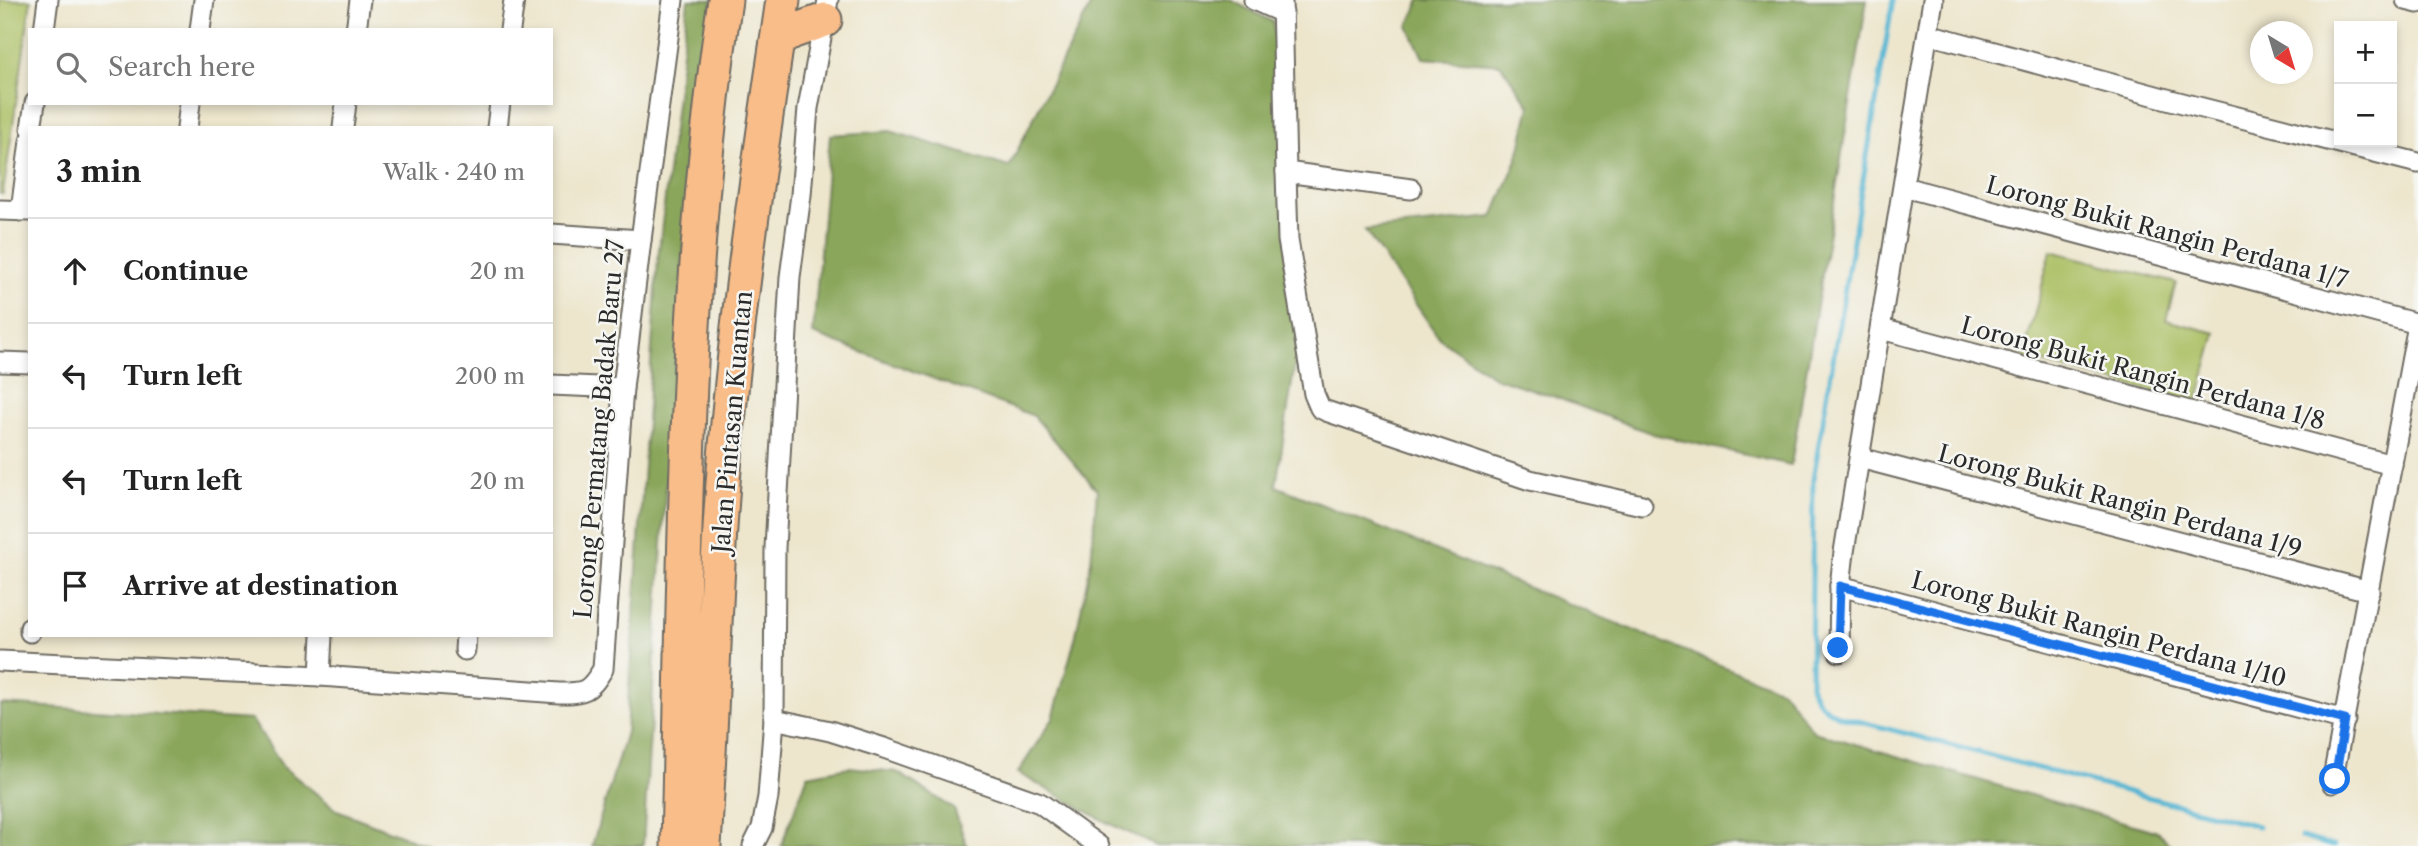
<!DOCTYPE html>
<meta charset="utf-8">
<style>
:root{--surface:#fff;--page:#f6f6f6;--text:#222;--muted:#767676;--line:#e0e0e0}
body{margin:0;font-family:"Libre Caslon Text",serif;background:var(--page);color:var(--text)}
.controls{position:absolute;right:21px;top:21px;display:grid;overflow:hidden;border-radius:0px;box-shadow:0 4px 10px #0003}
.controls button{width:63px;height:63px;display:grid;place-items:center;padding:0;border:0;border-bottom:2px solid var(--line);background:var(--surface);color:var(--text);font:35px sans-serif}
.compass{position:absolute;left:2250px;top:21px;width:63px;height:63px;border-radius:50%;background:var(--surface);box-shadow:0 4px 10px #0003;rotate:142deg}
.stop{position:absolute;width:21px;height:21px;margin:-16px;border:5px solid #1a73e8;border-radius:50%;background:#fff}
.stop.end{background:#1a73e8;border-color:#fff;box-shadow:0 2px 7px #0008}
.list{margin:0;padding:0;list-style:none}
h2{display:flex;justify-content:space-between;align-items:center;height:91px;margin:0;padding:0 28px;font-size:30px}
h2 small{font-size:23px;font-weight:400;color:var(--muted)}
.list li{display:grid;grid-template-columns:46px 1fr auto;gap:21px;align-items:center;box-sizing:border-box;height:105px;padding:0 28px;border-top:2px solid var(--line)}
.list b{display:block;font-size:26px;white-space:nowrap}
.list em{font-size:23px;font-style:normal;color:var(--muted)}
.icon{flex:none;width:38px;height:38px;fill:none;stroke:currentColor;stroke-width:2;stroke-linecap:round;stroke-linejoin:round}
.map{position:relative;flex:none;width:2418px;height:846px;overflow:hidden}
.search{position:absolute;background:var(--surface);box-shadow:0 4px 10px #0003;left:28px;top:28px;width:525px;height:77px;display:flex;align-items:center;gap:18px;box-sizing:border-box;padding:0 24px;border-radius:0px;color:var(--muted);font-size:26px}
.panel{position:absolute;background:var(--surface);box-shadow:0 4px 10px #0003;left:28px;top:126px;width:525px;height:511px;border-radius:0px}
.map>svg:first-child{display:block}
.green{fill:#acc065;stroke:#6c7648;stroke-width:2}
.forest{fill:#89a65a;stroke:#5a6842;stroke-width:2}
.lines{fill:none;stroke-linecap:round;stroke-linejoin:round}
.stream{stroke:#54b5d2;stroke-width:5}
.street-casing{stroke:#6f6c64;stroke-width:23}
.highway-casing{stroke:#6f6c64;stroke-width:37}
.street{stroke:#fff;stroke-width:19}
.highway{stroke:#f9bd89;stroke-width:33}
.route{stroke:#1a73e8;stroke-width:9}
.labels{text-anchor:middle;dominant-baseline:central;stroke-width:5;stroke-linejoin:round;paint-order:stroke}
.street-label{font-size:24px;fill:#2b2b2b;stroke:#f6f6f2}
</style>
<div class="map">
<svg width="2418" height="846" viewBox="0 0 2418 846">
<rect width="100%" height="100%" fill="#f6f6f2"/>
<filter id="ink" filterUnits="userSpaceOnUse"><feTurbulence type="fractalNoise" baseFrequency=".0143" numOctaves="2"/><feDisplacementMap in="SourceGraphic" scale="14" xChannelSelector="R" yChannelSelector="G"/><feConvolveMatrix kernelMatrix="1 2 1 2 8 2 1 2 1" color-interpolation-filters="sRGB"/></filter>
<filter id="wash" filterUnits="userSpaceOnUse"><feTurbulence type="fractalNoise" baseFrequency=".00686" numOctaves="4" result="noise"/><feDisplacementMap in="SourceGraphic" scale="28" xChannelSelector="R" yChannelSelector="G"/><feGaussianBlur stdDeviation="1.57" result="paint"/><feColorMatrix in="noise" values="0 0 0 0 0 0 0 0 0 0 0 0 0 0 0 0 0 1.4 0 .05"/><feComposite in="paint" operator="in"/></filter>
<g filter="url(#wash)">
<rect width="100%" height="100%" fill="#ede6cd"/>
<g class="green">
<path d="M0,0h31l-28,194h-3z"/>
<path d="M2051,251l125,32 -10,37 50,13 -19,70 -174,-45z"/>
</g>
<g class="forest">
<path d="M688,0h25l-23,175 -25,321 -22,350h-51l34,-114 32,-474z"/>
<path d="M1093,0h138l42,22 30,290 -27,174 506,204 32,42 344,100 13,14h-1014l-51,-24 -88,-49 35,-55 22,-79 16,-78 6,-71 -63,-74 -221,-82 17,-199 60,-4 119,36z"/>
<path d="M1420,0h447l-76,465 -138,-31 -98,-37 -61,-20 -55,-39 -74,-108 128,-13 25,-60 12,-51 -30,-42 -77,-6 -15,-32z"/>
<path d="M0,704l252,16 31,47 54,43 91,36h-428z"/>
<path d="M849,767l48,5 57,37 13,37h-186l27,-71z"/>
</g>
<g class="lines">
<g class="stream">
<path d="M1893,0l-80,480 -2,207c6,16 14,22 28,29l419,110"/>
<path d="M2301,837l33,9"/>
</g>
</g>
</g>
<g filter="url(#ink)">
<g class="lines">
<defs>
<g id="street">
<path d="M1254,0l29,13"/>
<path d="M1282,0l4,172 125,17"/>
<path d="M2406,0l12,3"/>
<path d="M44,30l4,-30"/>
<path d="M200,30l4,-30"/>
<path d="M356,30l4,-30"/>
<path d="M510,30l4,-30"/>
<path d="M1928,34l243,66 247,63"/>
<path d="M31,128l4,-25"/>
<path d="M187,128l3,-25"/>
<path d="M343,128l3,-25"/>
<path d="M497,128l3,-25"/>
<path d="M1286,172l2,68 26,154 6,14 6,3 204,69 112,25"/>
<path d="M1904,187l514,137"/>
<path d="M0,210l30,1"/>
<path d="M21,211l9,-70"/>
<path d="M551,234l90,6"/>
<path d="M1881,329l511,136"/>
<path d="M0,362l30,1"/>
<path d="M551,385l72,3"/>
<path d="M1860,458l509,133"/>
<path d="M1840,586l505,134"/>
<path d="M30,632v-4"/>
<path d="M465,650l1,-15"/>
<path d="M1839,652l1,-66 4,-34 89,-552"/>
<path d="M0,661l320,15 239,17c26,0 30,-1 44,-24l20,-281 18,-148 32,-240"/>
<path d="M320,676l2,-41"/>
<path d="M774,719l56,12 54,17 156,55 59,43"/>
<path d="M2332,783l86,-458"/>
<path d="M753,846l9,-18 6,-31 6,-78 1,-171 15,-271 11,-82 7,-87 20,-108"/>
</g>
<g id="highway">
<path d="M777,42l14,-10 34,-12"/>
<path d="M678,846c7,-282 5,-566 47,-846"/>
<path d="M704,846c7,-111 10,-223 17,-334 11,-172 37,-342 62,-512"/>
</g>
</defs>
<use href="#street" class="street-casing"/>
<use href="#highway" class="highway-casing"/>
<use href="#street" class="street"/>
<use href="#highway" class="highway"/>
</g>
</g>
<g class="lines" filter="url(#ink)">
<path class="route" d="M1838,648l2,-62 505,134 -10,59"/>
</g>
<g class="labels">
<g class="street-label">
<text transform="translate(2167 232) rotate(15)">Lorong Bukit Rangin Perdana 1/7</text>
<text transform="translate(2143 373) rotate(15)">Lorong Bukit Rangin Perdana 1/8</text>
<text transform="translate(732 422) rotate(-85)">Jalan Pintasan Kuantan</text>
<text transform="translate(599 429) rotate(-85)">Lorong Permatang Badak Baru 27</text>
<text transform="translate(2120 501) rotate(15)">Lorong Bukit Rangin Perdana 1/9</text>
<text transform="translate(2099 629) rotate(15)">Lorong Bukit Rangin Perdana 1/10</text>
</g>
</g>
</svg>
<div class="controls">
<button>+</button>
<button>−</button>
</div>
<svg class="compass" viewBox="-18 -18 36 36"><path d="M0-13l5 13h-10z" fill="#e53935"/><path d="M0 13l5-13h-10z" fill="#767676"/></svg>
<div class="stop" style="left:2335px;top:779px"></div>
<div class="stop end" style="left:1838px;top:648px"></div>
<div class="search"><svg class="icon" aria-label="search" viewBox="0 0 24 24"><circle cx="10" cy="10" r="6"/><path d="M15 15l6 6"/></svg>Search here</div>
<section class="panel">
<h2>3 min<small>Walk · 240 m</small></h2>
<ul class="list">
<li><svg class="icon" aria-label="ahead" viewBox="0 0 24 24"><path d="M12 20V5M6 11l6-6 6 6"/></svg><div><b>Continue</b></div><em>20 m</em></li>
<li><svg class="icon" aria-label="left" viewBox="0 0 24 24"><path d="M17 20v-9H6M10 6l-5 5 5 5"/></svg><div><b>Turn left</b></div><em>200 m</em></li>
<li><svg class="icon" aria-label="left" viewBox="0 0 24 24"><path d="M17 20v-9H6M10 6l-5 5 5 5"/></svg><div><b>Turn left</b></div><em>20 m</em></li>
<li><svg class="icon" aria-label="arrive" viewBox="0 0 24 24"><path d="M6 21V4h12l-3 4 3 4H6"/></svg><div><b>Arrive at destination</b></div></li>
</ul>
</section>
</div>
